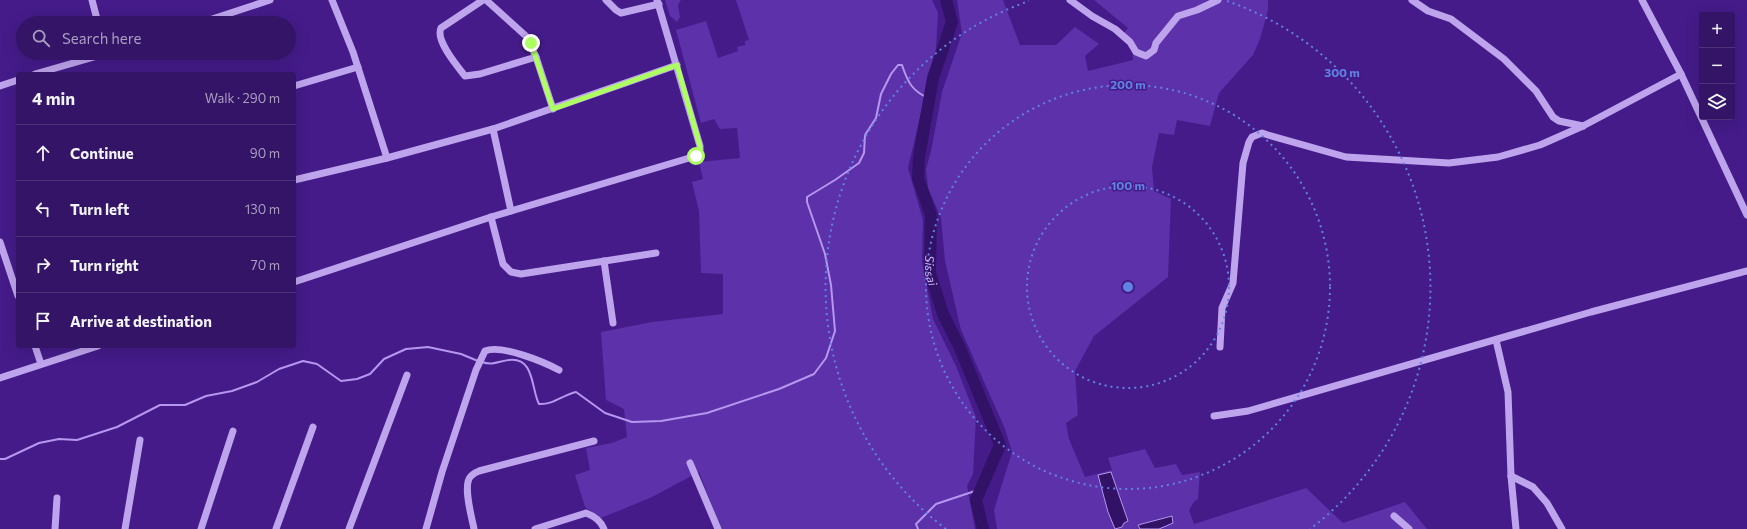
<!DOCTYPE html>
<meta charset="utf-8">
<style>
:root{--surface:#331467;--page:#3b1d6d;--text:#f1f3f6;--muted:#a99ec0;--line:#4e337b}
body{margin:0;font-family:Commissioner,sans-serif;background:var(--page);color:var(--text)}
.controls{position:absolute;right:12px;top:12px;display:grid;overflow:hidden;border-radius:4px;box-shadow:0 4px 16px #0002}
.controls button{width:36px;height:36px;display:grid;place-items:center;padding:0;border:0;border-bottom:1px solid var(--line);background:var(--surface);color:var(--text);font:20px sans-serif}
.stop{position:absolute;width:12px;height:12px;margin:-9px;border:3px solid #acfe61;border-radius:50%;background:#fff}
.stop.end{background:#acfe61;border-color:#fff;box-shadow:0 1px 4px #0008}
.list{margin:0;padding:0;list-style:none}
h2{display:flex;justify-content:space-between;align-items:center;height:52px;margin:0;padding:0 16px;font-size:17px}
h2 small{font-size:13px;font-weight:400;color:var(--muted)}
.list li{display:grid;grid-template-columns:26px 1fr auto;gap:12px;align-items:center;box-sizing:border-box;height:56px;padding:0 16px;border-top:1px solid var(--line)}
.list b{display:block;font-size:15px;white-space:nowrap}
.list em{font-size:13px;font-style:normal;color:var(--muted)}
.icon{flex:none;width:22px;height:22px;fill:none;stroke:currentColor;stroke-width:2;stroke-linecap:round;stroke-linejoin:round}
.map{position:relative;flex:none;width:1747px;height:529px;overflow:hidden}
.search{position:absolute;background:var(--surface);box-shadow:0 4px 16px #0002;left:16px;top:16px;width:280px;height:44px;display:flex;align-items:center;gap:10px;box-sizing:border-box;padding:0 14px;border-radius:22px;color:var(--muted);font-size:15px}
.panel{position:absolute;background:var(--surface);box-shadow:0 4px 16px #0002;left:16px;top:72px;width:280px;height:276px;border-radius:4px}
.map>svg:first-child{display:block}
.green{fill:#5c31a9;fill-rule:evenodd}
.water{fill:#321267;stroke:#b597ef}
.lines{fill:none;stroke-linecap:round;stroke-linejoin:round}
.stream{stroke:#b597ef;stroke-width:2}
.river{stroke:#321267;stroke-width:12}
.minor{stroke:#bea4ec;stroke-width:7}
.route{stroke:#acfe61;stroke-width:5}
.ring{fill:none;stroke:#6183e4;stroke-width:2;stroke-dasharray:2 4}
.labels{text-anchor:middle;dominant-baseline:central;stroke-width:3;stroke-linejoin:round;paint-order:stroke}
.water-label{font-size:12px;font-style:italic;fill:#c8b0f4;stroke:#441b89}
.centre{fill:#6183e4;stroke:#441b89;stroke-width:2}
.ring-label{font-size:12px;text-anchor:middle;font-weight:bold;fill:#6183e4;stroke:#441b89;stroke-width:3;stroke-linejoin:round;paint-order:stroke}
</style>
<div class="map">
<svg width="1747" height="529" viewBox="0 0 1747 529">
<rect width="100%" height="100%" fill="#441b89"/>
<g class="green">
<path d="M665,0h16l-3,5 2,12 -3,5 -7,-6z"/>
<path d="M736,0h196l6,13 -2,36 -28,119 15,52 -1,42 11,57 23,47 20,51 -3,57 -6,12 8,43h-254l-22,-57 -49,26 -49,20 -16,-11 -10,-32 15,-5 -4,-22 26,-5 15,-6 -3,-28 -18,-9 -5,-68 51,-10 71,-8v-40l-22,-1 -2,-62 -7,-29 11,-3 -4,-17 41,-4 -3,-30 -17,1 -6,-10 -13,4 -25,-93 30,-9 12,37 20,-7 -1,-4 8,-2v-4l4,-1z"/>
<path d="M957,0h46l17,45h36l19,-18 24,17 -14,12 3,15 45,-11 -1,-18 -8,-9 4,-5 -34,-28h174v10l-8,29 -7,16 -34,38 -9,33 -33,-6 -3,15 -15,-2 -7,34 2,24 17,8 -3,78 -74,59 -19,35 3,44 -12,8 3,16 16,38 27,-7 -4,-12 37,-9 10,19 21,-4 6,11 18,-3 -2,27 -4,3 -5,8 5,14 112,-36 37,35 62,-21 22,27h-268l14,-6 -2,-7 -32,10 1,3h-143l-3,-19 18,-58 -7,-23 -44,-99 -16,-69 -4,-43 -13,-30 -2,-19 5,-18 11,-59 20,-59zM1111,472l16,49 -3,2 -2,4 -6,2 -8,-17 -4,-16z"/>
</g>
<g class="water">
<path d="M1111,472l17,49 -4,2 -2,4 -7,2 -7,-17 -10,-37z"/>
<path d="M1172,516l1,7 -14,6h-19l-2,-4z"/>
</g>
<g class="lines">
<g class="stream">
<path d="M482,362c11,4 17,-1 27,-2 26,-3 22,29 30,44 14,1 24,-9 37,-12l29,21 27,9 29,-1 46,-8 72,-24 35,-15 12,-16 9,-27 -4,-46 -6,-31 -18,-52v-5l28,-17 24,-17 5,-10 1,-18 11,-17 5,-24 10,-20 7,-9h4c6,18 10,26 28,34"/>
<path d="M0,459h5l34,-16 20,-4 18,1 40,-13 43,-22h25l21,-9 26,-5 25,-9 22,-13 24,-8 14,3 24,17 16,-2 13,-5 14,-15 22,-10 22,-2 33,7 17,7"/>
<path d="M918,529l-2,-5 20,-20 45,-15"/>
</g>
<path class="river" id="s1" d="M946,0l6,22 -19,56 -14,79 -1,21 13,37 -1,58 13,41 16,32 41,99 -24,55 7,29"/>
<g class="minor">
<path d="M92,0l6,23"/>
<path d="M332,0l21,52 34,106"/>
<path d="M483,0l-42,28c-6,12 16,38 24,48l15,-2 56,-17"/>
<path d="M486,0l41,37 9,20 17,52"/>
<path d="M606,0l10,10 5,3 38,-9"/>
<path d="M1070,0l22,16 23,13 15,13 6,10 10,4 8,-6 2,-7 22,-27 19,-6 21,-10"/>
<path d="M1412,0l16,11 23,8 53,40 32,32 17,26 6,4 24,5"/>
<path d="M1642,0l39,74 66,141"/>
<path d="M200,23l70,-23"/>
<path d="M35,74l73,-21"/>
<path d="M0,86l18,-6"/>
<path d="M294,86l64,-19"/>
<path d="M493,129l18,82"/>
<path d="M294,180l93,-22 106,-29 184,-64"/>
<path d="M491,217l12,47 8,8 10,2 135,-21"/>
<path d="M0,242l18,54"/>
<path d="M604,261l9,62"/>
<path d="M294,282l197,-65 205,-61 4,-3v-7l-43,-146"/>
<path d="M1496,340l12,52 3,84 5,53"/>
<path d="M35,346l6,18"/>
<path d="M1220,347l2,-39 11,-25 10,-120 6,-21 3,-5 10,-4 6,2 78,22 103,6 49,-6 42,-12 43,-19 98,-52"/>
<path d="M0,378l98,-32"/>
<path d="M1214,416l34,-5 343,-99 156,-41"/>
<path d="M690,463l28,66"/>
<path d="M1511,476l22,11 14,16 15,26"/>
<path d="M1394,516l15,13"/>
<path d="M55,529l2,-31"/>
<path d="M125,529l15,-89"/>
<path d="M201,529l32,-98"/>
<path d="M276,529l37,-102"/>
<path d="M349,529l58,-154"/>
<path d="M426,529l16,-57 34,-102 9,-19c16,-7 59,11 74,19"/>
<path d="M474,529c-2,-11 -12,-45 -3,-53 2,-2 5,-4 8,-5l115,-30"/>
<path d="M535,529l51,-16c8,3 15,8 18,16"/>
</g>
</g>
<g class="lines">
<path class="route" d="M531,43l22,66 124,-44 23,81v7l-4,3"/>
</g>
<g class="ring">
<circle cx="1128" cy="287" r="101"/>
<circle cx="1128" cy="287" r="202"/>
<path d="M946 529A303 303 0 0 1 1029 1M1227 1A303 303 0 0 1 1310 529"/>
</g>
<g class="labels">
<g class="water-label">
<text stroke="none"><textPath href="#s1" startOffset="278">Sissai</textPath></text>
</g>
</g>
<circle cx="1128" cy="287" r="6" class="centre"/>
<g class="ring-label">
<text x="1342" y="77">300 m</text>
<text x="1128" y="89">200 m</text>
<text x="1128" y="190">100 m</text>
</g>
</svg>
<div class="controls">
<button>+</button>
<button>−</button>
<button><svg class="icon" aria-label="layers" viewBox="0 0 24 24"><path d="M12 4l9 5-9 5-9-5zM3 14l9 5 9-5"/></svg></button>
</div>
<div class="stop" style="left:696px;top:156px"></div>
<div class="stop end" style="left:531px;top:43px"></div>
<div class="search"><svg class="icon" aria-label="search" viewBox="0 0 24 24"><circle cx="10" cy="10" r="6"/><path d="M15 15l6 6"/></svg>Search here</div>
<section class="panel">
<h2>4 min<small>Walk · 290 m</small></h2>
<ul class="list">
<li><svg class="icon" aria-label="ahead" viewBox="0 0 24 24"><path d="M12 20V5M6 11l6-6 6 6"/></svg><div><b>Continue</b></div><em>90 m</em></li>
<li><svg class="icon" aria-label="left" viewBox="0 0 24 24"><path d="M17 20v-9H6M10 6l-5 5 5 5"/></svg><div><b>Turn left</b></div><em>130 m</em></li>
<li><svg class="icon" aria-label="right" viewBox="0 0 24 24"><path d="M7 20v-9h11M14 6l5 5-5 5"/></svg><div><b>Turn right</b></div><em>70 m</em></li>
<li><svg class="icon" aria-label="arrive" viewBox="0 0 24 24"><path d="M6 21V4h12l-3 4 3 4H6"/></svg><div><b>Arrive at destination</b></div></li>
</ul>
</section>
</div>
